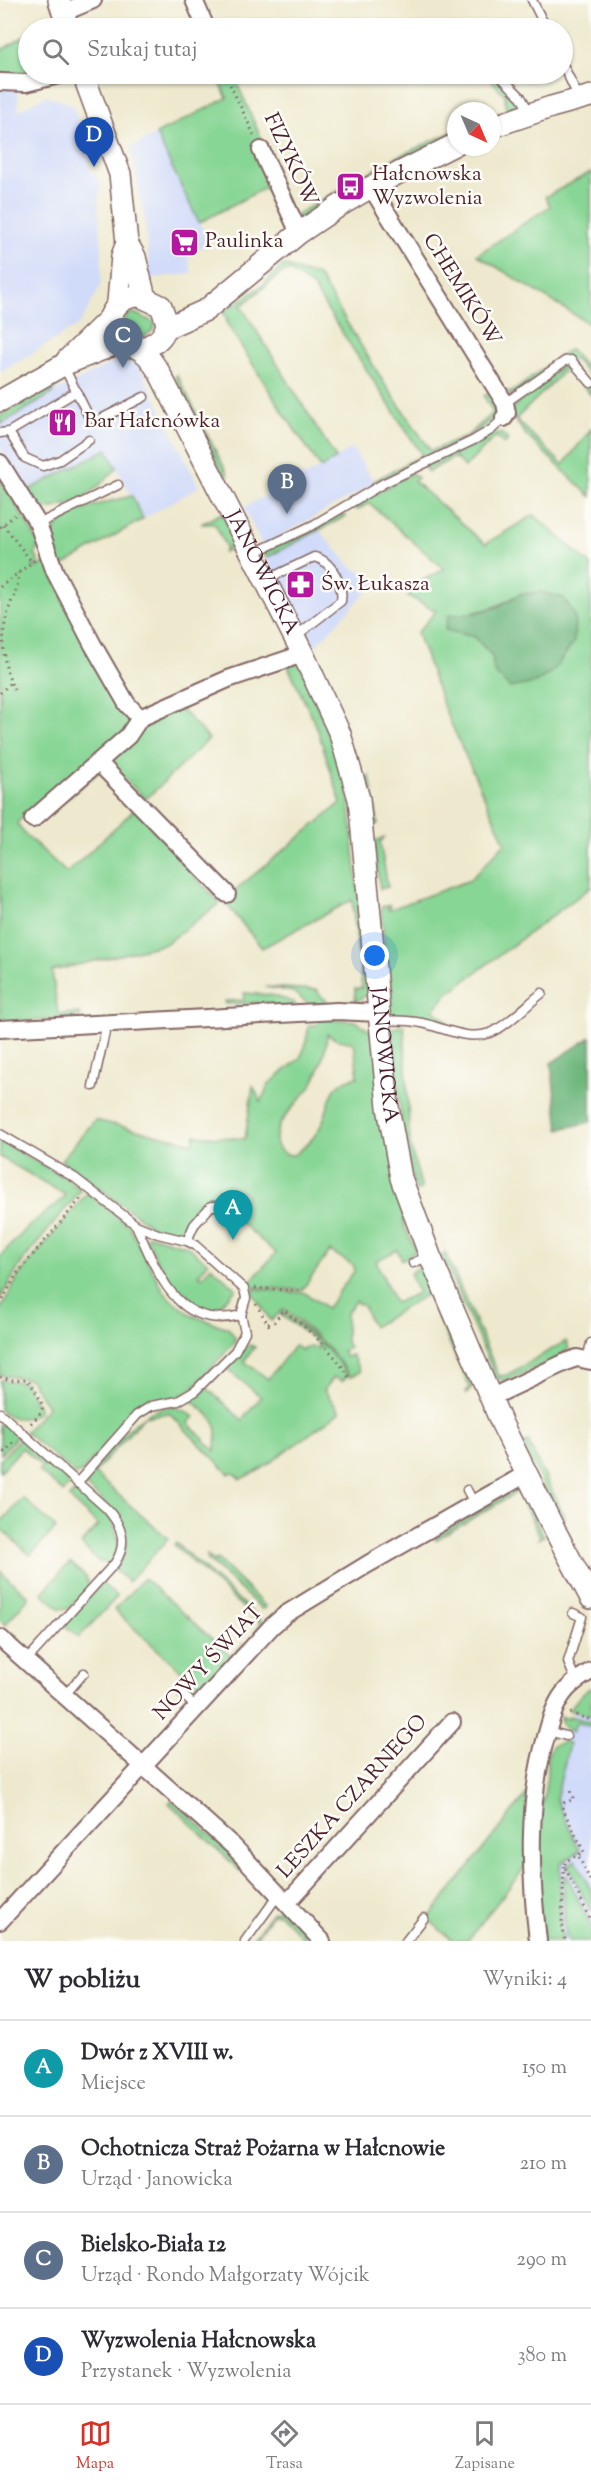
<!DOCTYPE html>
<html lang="pl">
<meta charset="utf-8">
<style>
:root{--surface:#fff;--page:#f2f2f3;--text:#2b2b33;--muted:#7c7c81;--line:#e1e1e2;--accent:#d93025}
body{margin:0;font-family:"Sorts Mill Goudy",serif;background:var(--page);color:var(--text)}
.compass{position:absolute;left:447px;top:102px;width:54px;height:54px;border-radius:50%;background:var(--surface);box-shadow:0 2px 4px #0004;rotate:136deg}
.you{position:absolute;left:375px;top:956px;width:21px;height:21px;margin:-15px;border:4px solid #fff;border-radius:50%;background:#1a73e8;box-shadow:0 0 0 9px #1a73e833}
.badge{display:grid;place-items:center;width:39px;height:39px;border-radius:50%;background:var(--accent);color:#fff;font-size:20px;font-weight:700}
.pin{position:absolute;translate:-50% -50px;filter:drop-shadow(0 2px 3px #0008)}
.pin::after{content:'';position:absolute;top:32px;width:21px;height:18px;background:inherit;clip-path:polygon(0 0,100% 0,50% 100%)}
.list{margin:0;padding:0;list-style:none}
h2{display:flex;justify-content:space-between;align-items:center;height:78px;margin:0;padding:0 24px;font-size:26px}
h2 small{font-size:20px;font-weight:400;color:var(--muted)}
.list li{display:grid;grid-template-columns:39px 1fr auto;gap:18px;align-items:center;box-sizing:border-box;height:96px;padding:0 24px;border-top:2px solid var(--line)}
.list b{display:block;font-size:22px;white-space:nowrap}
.list p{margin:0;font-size:20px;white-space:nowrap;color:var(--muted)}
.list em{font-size:20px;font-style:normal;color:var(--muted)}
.icon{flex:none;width:33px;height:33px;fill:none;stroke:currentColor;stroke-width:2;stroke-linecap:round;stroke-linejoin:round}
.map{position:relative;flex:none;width:591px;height:1941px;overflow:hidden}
.search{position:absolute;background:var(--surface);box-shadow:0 2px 4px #0004;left:18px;right:18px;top:18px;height:66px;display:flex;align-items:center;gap:15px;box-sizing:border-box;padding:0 21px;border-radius:33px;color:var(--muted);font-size:22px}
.sheet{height:462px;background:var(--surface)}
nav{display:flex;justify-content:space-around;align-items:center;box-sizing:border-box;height:84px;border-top:2px solid var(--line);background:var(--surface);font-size:16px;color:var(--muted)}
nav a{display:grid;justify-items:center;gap:3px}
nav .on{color:var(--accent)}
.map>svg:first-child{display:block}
.built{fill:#d0daf9}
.green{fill:#88d695;stroke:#697a60;stroke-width:1.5;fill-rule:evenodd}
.forest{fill:#6eb77e;stroke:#5c6b54;stroke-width:1.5}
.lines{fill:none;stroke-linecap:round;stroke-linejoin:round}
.service-casing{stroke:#836664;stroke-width:11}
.minor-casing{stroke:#836664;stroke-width:20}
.tertiary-casing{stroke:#836664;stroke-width:24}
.path{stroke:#836664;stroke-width:3;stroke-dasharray:1.5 4.5;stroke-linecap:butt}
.service{stroke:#fff;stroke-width:8}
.minor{stroke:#fff;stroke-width:16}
.tertiary{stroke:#fff;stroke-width:21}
.labels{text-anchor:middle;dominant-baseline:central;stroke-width:5;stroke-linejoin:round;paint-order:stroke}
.street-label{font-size:21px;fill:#4a1f2b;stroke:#fdfcf7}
.poi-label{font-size:21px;fill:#4a1f2b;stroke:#fdfcf7;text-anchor:start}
</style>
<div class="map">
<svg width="591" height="1941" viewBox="0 0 591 1941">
<rect width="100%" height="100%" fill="#fdfcf7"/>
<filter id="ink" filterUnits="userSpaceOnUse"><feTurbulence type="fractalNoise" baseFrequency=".0167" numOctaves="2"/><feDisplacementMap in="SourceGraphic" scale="12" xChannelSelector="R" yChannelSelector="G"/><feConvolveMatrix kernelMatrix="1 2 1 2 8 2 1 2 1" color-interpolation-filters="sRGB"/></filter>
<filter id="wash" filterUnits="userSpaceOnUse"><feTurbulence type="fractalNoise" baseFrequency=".008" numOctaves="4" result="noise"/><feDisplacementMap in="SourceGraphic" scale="24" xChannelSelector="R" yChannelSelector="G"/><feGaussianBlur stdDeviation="1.35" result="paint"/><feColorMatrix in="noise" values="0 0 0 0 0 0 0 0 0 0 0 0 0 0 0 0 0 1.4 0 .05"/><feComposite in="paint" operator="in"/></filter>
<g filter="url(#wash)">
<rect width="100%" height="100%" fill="#eee9ce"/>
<g class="built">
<path d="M0,87l18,4v20l27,-15 27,8 20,57 -4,1 4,13 4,-1 5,13 -3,14 4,48 -1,36 -21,39 -80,49z"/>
<path d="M156,134l55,112 -24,4 5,24 -42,4 -5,-57 -14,-73z"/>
<path d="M121,358l18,7 60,122 -56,32 -36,-70 -82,42 -25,-44v-22l53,-32z"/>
<path d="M352,448l23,35 -113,63 -18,-39 77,-39z"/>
<path d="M320,531l31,36 27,13 -64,67 -48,-89z"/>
<path d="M591,1693v248h-41l-5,-19 13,-158 16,-52 7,-14z"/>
</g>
<g class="green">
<path d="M28,34v39l-17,2 -11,-2v-22z"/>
<path d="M216,74h17l31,71 4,41 -69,37 -43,-89 71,-36z"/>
<path d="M485,74h9l15,14 11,16 -28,13 14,-7 -1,-15z"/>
<path d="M456,130v3l-103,52 -52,35 -5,-5 97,-56z"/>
<path d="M591,172v153l-114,-70 73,-49 -5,-9z"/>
<path d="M283,265l23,8 11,1 67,109 47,68 35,-14 27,-24 -9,-17 8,-5 7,16c-5,26 -98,63 -124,76l-1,-2 48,-26 -110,-169 -22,-15 -8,2 -41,33 95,152 -15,10 -35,-51 -60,-95 2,-2 -5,-8 40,-27z"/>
<path d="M134,313l21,10c1,7 -6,11 -12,14l-11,-6h-7l-2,-9 4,-7z"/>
<path d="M570,349l21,24v4l-17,-18 -63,37 -5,-4h6z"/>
<path d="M566,364h3l22,24v7l-24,-27 -51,51 47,46 28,-36v68l-64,-61 -16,-21 3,-9z"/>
<path d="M177,375l51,100 -4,1 -49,-99z"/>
<path d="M55,385l-2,8 -53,32v-9z"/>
<path d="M495,432l7,2 6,6 -4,4 -8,-8 -31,31 -11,-10 -26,15 -4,-5z"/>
<path d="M107,449l10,19c-27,28 -40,39 -81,42l-11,-18z"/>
<path d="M412,473l6,5 -4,3 71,63 49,-29 57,50v322l-144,107 -13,16 13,11 -23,-1 -34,-6 -9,-107 9,-2 -2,5 82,-30 35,-37 -60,-133 -28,-77 19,-22 -28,-15 6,-11 30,-16 -75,-66 -12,7 -4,-4zM520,594l-25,78 -3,-16 -17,-19 -26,-22c29,-2 46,-6 71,-21z"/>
<path d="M0,477l39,67 -4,10 4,8 -6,5 3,1 10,-6 42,83 42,75 -3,12 -29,27 -55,46 -14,7 -12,11 7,10 43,40 69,-65 -36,-37 -55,45v-3l52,-44 4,-1 93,99v9l26,27 -55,41 -113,27 6,43 23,-1 -1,4 -80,6z"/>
<path d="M132,496l11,23 -83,48c-2,-8 -8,-19 -8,-27 1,-28 58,-39 80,-44z"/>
<path d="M222,513l16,32 -14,7 2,-5 -11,-23h-14z"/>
<path d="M339,514l7,2 -80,42 -2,-6 45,-20z"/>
<path d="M297,662l3,3 47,114 21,215 -13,8v-13l7,-1 -10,-88 -90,48 -39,-48 118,-97 -24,-75 -29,-62z"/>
<path d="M180,708l29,31 -63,60 -37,-35 1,-4 39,-40z"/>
<path d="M370,776l8,48h-5l-7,-44z"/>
<path d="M384,838l-4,5 8,44 -8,2 -6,-48z"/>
<path d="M266,987l52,3v3l9,8 -1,2 -16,2 -17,-13z"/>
<path d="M244,993l27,2 23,7 2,4 -37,2 -1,-5 -32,1 -1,-3 19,-1z"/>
<path d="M325,1019l31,2 17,13 32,194 11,23 -14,9 -5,-10 -21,11 19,42 23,-10 -8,-20 13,-8 50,113v8l-6,8 -1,-3 4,-3 -43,-94 -54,33 -10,-21 -8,-5 -9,13v28l3,6 -7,3 4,6 6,-2 8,17 -10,5c-17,-28 -41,-48 -66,-68l-13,12 -17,-26v-6l51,4 22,15 28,-38 -2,-5 -23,-14 -28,39 -49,-3 -4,-4 27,-30 -36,-31 -4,-10 11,-17 -19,-11 -10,16c-18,4 -24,30 -42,35l-22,-7 -93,-68 34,-40 98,23 2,-8 50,4 8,-53 8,16 8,-18 31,-26 5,-11 4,-22h8l2,-5zM327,1034l8,5 19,4 4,34c-31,6 -25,22 -36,46 -6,14 -16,23 -28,32 -7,0 -13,-2 -16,-8 -11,-22 26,-48 35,-64 6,-11 14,-36 14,-49z"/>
<path d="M404,1025l6,120 12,44 -6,1 -12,-48 -13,-113z"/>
<path d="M0,1141l69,39 12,10 -59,72 -22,37v-43l31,-32 33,-26v-4l-64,-37z"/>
<path d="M87,1193l42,33 32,61 8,11 24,18 35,12 7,9v5l-43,47 -16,9 -36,9 -59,66 -5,2 -51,-43 23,-25 -18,-28 -30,-4v-64l19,-36z"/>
<path d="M149,1235l38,11 21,17 -10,12 4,2 9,-11 25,23 -22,22c-39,-2 -53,-43 -68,-73z"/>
<path d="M445,1252l54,124 8,-1 59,-34 3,7 -8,8 -52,24 -5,1 -8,-3 -54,-122z"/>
<path d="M283,1312c23,18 50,37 64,64l-5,5 -8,-4 -10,13 16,22 -80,58 -20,9 -6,-6 -5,1 -60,-61 -25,4 -50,56 74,66 -40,43 -13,-12c28,-38 -2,-59 -29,-84l1,-9c24,-27 67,-95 107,-60l-6,6 27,28c6,-30 -1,-32 -23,-50l14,-14 36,33 19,-23 -35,-29 16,-19 8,-4 5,2 -11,14 24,18 27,-34 7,5 3,-3 15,1 -8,-10 -31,-23z"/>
<path d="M0,1380l24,2 15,25v5c-13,9 -28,8 -39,-2z"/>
<path d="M0,1423l7,2 11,10 -18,20z"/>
<path d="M21,1437l47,43 1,5 -6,7 -24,-21 3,-5 -20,-18 -22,24v-12z"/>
<path d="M528,1442l37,75 -5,2 -37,-75z"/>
<path d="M79,1490c26,15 52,46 31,74l-12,-3 -17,-17 17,-19 -29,-27 5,-6z"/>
<path d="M514,1490h3l5,3 22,43 -6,3 2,-3 -23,-44 -81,48 -1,-3z"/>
<path d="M23,1498l33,30 -26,27 -30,-27v-5z"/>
<path d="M176,1543l87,79 2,3 -7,7 -3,-1 6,-7 -87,-79z"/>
<path d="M207,1555l7,6 3,-2 49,48 -4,2 -54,-49z"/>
<path d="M70,1562l15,14 4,11 -20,22 -10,-1 -17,-15z"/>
<path d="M0,1571l29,26 -24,28 -5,-5z"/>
<path d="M144,1578l87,78 13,-13v4l-47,52 -4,-1 8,-9 -87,-79z"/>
<path d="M102,1583l15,14 -38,40 -15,-12z"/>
<path d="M591,1687v29l-22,-6 11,-14z"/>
<path d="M560,1716l8,3 1,-3 22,6v5l-14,-5 -5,10 -10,-7z"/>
<path d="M565,1741l4,3 -13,55 24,52 -20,13v59l3,18h-21l-6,-90 11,-76v-18l6,-12z"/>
<path d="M528,1792l-2,74 -59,75h-14l-25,-22z"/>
<path d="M172,1800l72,66 -4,5 -71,-68z"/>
<path d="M576,1860l15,30v22l-23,-47z"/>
<path d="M567,1876l24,50v15h-23l-4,-17v-47z"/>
<path d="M281,1909l24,23 1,9 -26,-27h-8l-18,27h-3l21,-29z"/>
</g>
<g class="forest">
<path d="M540,592l24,6 11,18 -1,26 -20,28 -19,13 -25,5 -16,-16 -2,-16 -17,-19 -30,-7 4,-15 25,-2 24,-6 22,-13z"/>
<path d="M591,1037v85l-32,7 -8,-66z"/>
</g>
</g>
<g filter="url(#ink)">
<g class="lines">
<defs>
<g id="service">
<path d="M532,0l14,28"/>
<path d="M562,63l17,35"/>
<path d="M498,74l23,23 9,16"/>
<path d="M63,365l26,52 8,4 47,-24"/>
<path d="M505,403l60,-42 6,-1 20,23"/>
<path d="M9,432l16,26 18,8 17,-6 29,-20"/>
<path d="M0,433l9,-1 68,-41"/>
<path d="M38,524l80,-39"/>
<path d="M252,554l63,-30 69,-41 90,-43 17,-10 13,-12"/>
<path d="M266,580l48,-23c17,3 30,28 27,44l-45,35"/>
<path d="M380,1021c14,-1 28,-1 42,2 23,5 45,18 68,10 16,-6 38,-29 52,-40"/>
<path d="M93,1086l14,-63"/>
<path d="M0,1134l75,44 61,47 22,9 29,7 8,4 49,44 2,9 -5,17c-64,17 -84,-44 -105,-90"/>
<path d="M187,1241l7,-16 17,-19h8l16,12"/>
<path d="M413,1263l16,-7"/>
<path d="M587,1359l4,-16"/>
<path d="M0,1413l107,96c15,17 21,34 8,54l-89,98"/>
<path d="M77,1483l60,-68 14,-9 27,-5 17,-10 40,-40 10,-19 -4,-17"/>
<path d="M467,1490l7,13"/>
<path d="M573,1613l9,4 -14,45 8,19"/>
<path d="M182,1694l15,14"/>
<path d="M64,1696l20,-23"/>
<path d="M548,1731l18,5"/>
<path d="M245,1941l34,-47"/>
<path d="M406,1941l18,-23"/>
</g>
<g id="minor">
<path d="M194,0l12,28"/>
<path d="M62,13l31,-13"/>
<path d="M0,82l26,1 37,-9"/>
<path d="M261,150l38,83"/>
<path d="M371,187l134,216 2,10 -3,5"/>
<path d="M0,463l38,61 17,48 38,73 34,59 13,14 88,-39 75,-25"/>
<path d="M99,763l128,131"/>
<path d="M33,819l95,-83 12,-18"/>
<path d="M0,1029l337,-18 42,2"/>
<path d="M492,1397l76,-36 9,-3 14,3"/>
<path d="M0,1638l234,209 88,94"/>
<path d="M287,1903l165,-181"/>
<path d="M0,1921l272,-295 14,-12 82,-50 158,-90"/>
<path d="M538,1941c-8,-68 -11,-138 8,-204 4,-15 8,-31 17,-43 7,-10 18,-17 28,-23"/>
</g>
<g id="tertiary">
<path d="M59,0l9,28"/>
<path d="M83,74l37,100 7,69 8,14 10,41"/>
<path d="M492,127l59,-20 40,-11"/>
<path d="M140,296l21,10 6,17c-3,22 -31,33 -48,17 -6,-5 -8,-13 -10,-21 6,-14 14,-23 31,-23z"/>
<path d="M118,302l4,-46 5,-13"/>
<path d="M166,328l40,-18 93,-77 40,-27 32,-19 85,-43"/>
<path id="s1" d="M138,348l10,8 11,16 144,282 37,80 19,65 29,308 13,71 29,78 72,168 52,105 37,69"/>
<path d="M67,360l42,-41"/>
<path d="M0,401l63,-36 58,-23"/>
</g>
</defs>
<use href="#service" class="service-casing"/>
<use href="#minor" class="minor-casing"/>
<use href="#tertiary" class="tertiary-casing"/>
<g class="path">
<path d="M225,74l30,63"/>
<path d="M3,525l29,37"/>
<path d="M0,527l15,-12"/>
<path d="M0,587l35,-27"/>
<path d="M14,690c-12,-25 -14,-56 -5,-82 4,-12 11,-23 9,-35"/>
<path d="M0,693l10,-10"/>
<path d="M255,1288l48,3"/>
<path d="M256,1304l14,23"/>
<path d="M0,1305l16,-30 66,-78"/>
<path d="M268,1324l6,-2 10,-12c25,20 50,41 66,69"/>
<path d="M0,1377l13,3 13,-1c5,4 18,23 16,30 -1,6 -9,12 -13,16"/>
<path d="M0,1457l15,-16"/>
<path d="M570,1713l21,7"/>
<path d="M571,1791l3,8 -10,4 -2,4 22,45 -18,9 -2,5 27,54"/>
<path d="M579,1857l12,25"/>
<path d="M564,1866l-2,56 3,19"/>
</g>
<use href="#service" class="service"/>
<use href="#minor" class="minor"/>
<use href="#tertiary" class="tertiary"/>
</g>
</g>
<defs>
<symbol id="bus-square" viewBox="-11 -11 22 22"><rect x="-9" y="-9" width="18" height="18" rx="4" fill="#b5179e" stroke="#fdfcf7"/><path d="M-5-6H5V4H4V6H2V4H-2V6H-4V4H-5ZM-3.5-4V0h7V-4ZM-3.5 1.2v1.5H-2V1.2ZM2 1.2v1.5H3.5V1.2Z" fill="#fff"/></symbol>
<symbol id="supermarket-square" viewBox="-11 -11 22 22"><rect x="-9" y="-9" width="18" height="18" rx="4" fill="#b5179e" stroke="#fdfcf7"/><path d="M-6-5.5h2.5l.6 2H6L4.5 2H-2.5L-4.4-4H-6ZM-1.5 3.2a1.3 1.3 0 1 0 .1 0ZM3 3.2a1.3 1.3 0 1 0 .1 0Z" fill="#fff"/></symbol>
<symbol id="restaurant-square" viewBox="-11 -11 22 22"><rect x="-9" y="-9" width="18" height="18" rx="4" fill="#b5179e" stroke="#fdfcf7"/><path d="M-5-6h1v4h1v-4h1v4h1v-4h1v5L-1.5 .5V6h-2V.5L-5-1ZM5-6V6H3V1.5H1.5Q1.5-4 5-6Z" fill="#fff"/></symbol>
<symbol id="pharmacy-square" viewBox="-11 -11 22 22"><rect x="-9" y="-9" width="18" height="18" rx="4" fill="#b5179e" stroke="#fdfcf7"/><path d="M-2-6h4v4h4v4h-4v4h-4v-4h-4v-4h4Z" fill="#fff"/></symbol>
</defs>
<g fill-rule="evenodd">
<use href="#bus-square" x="334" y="170" width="33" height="33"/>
<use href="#supermarket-square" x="168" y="226" width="33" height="33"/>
<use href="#restaurant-square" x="46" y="406" width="33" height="33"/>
<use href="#pharmacy-square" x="284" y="568" width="33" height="33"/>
</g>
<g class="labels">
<g class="street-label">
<text transform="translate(290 160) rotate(65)">FIZYKÓW</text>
<text transform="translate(461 290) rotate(58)">CHEMIKÓW</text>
<text stroke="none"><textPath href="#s1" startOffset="258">JANOWICKA</textPath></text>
<text stroke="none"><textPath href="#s1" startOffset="762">JANOWICKA</textPath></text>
<text transform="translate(209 1663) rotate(-47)">NOWY ŚWIAT</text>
<text transform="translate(353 1797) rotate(-48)">LESZKA CZARNEGO</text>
</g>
<g class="poi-label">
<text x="372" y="175">Hałcnowska<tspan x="372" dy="24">Wyzwolenia</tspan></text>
<text x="205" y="242">Paulinka</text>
<text x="84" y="422">Bar Hałcnówka</text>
<text x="321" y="585">Św. Łukasza</text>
</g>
</g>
</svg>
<svg class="compass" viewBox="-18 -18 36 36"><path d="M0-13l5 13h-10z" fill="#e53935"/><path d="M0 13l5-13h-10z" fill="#7c7c81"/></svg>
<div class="you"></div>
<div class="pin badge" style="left:233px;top:1240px;background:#0f9aa8">A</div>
<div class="pin badge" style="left:287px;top:514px;background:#5c6f8a">B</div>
<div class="pin badge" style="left:123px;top:368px;background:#5c6f8a">C</div>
<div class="pin badge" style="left:94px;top:167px;background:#1a4fb4">D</div>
<div class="search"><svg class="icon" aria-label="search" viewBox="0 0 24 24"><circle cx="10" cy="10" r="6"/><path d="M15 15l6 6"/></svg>Szukaj tutaj</div>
</div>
<section class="sheet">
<h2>W pobliżu<small>Wyniki: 4</small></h2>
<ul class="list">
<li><span class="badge" style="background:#0f9aa8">A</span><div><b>Dwór z XVIII w.</b><p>Miejsce</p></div><em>150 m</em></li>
<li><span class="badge" style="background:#5c6f8a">B</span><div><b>Ochotnicza Straż Pożarna w Hałcnowie</b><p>Urząd · Janowicka</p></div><em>210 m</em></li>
<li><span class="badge" style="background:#5c6f8a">C</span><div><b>Bielsko-Biała 12</b><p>Urząd · Rondo Małgorzaty Wójcik</p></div><em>290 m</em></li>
<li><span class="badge" style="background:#1a4fb4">D</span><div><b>Wyzwolenia Hałcnowska</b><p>Przystanek · Wyzwolenia</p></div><em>380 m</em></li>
</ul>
</section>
<nav>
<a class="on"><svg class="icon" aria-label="map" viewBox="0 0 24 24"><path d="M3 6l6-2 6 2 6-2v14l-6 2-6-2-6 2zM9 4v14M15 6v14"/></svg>Mapa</a>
<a><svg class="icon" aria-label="directions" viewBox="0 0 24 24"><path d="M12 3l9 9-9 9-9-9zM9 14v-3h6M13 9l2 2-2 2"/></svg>Trasa</a>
<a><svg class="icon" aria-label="saved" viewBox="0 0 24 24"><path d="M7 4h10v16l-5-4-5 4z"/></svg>Zapisane</a>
</nav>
